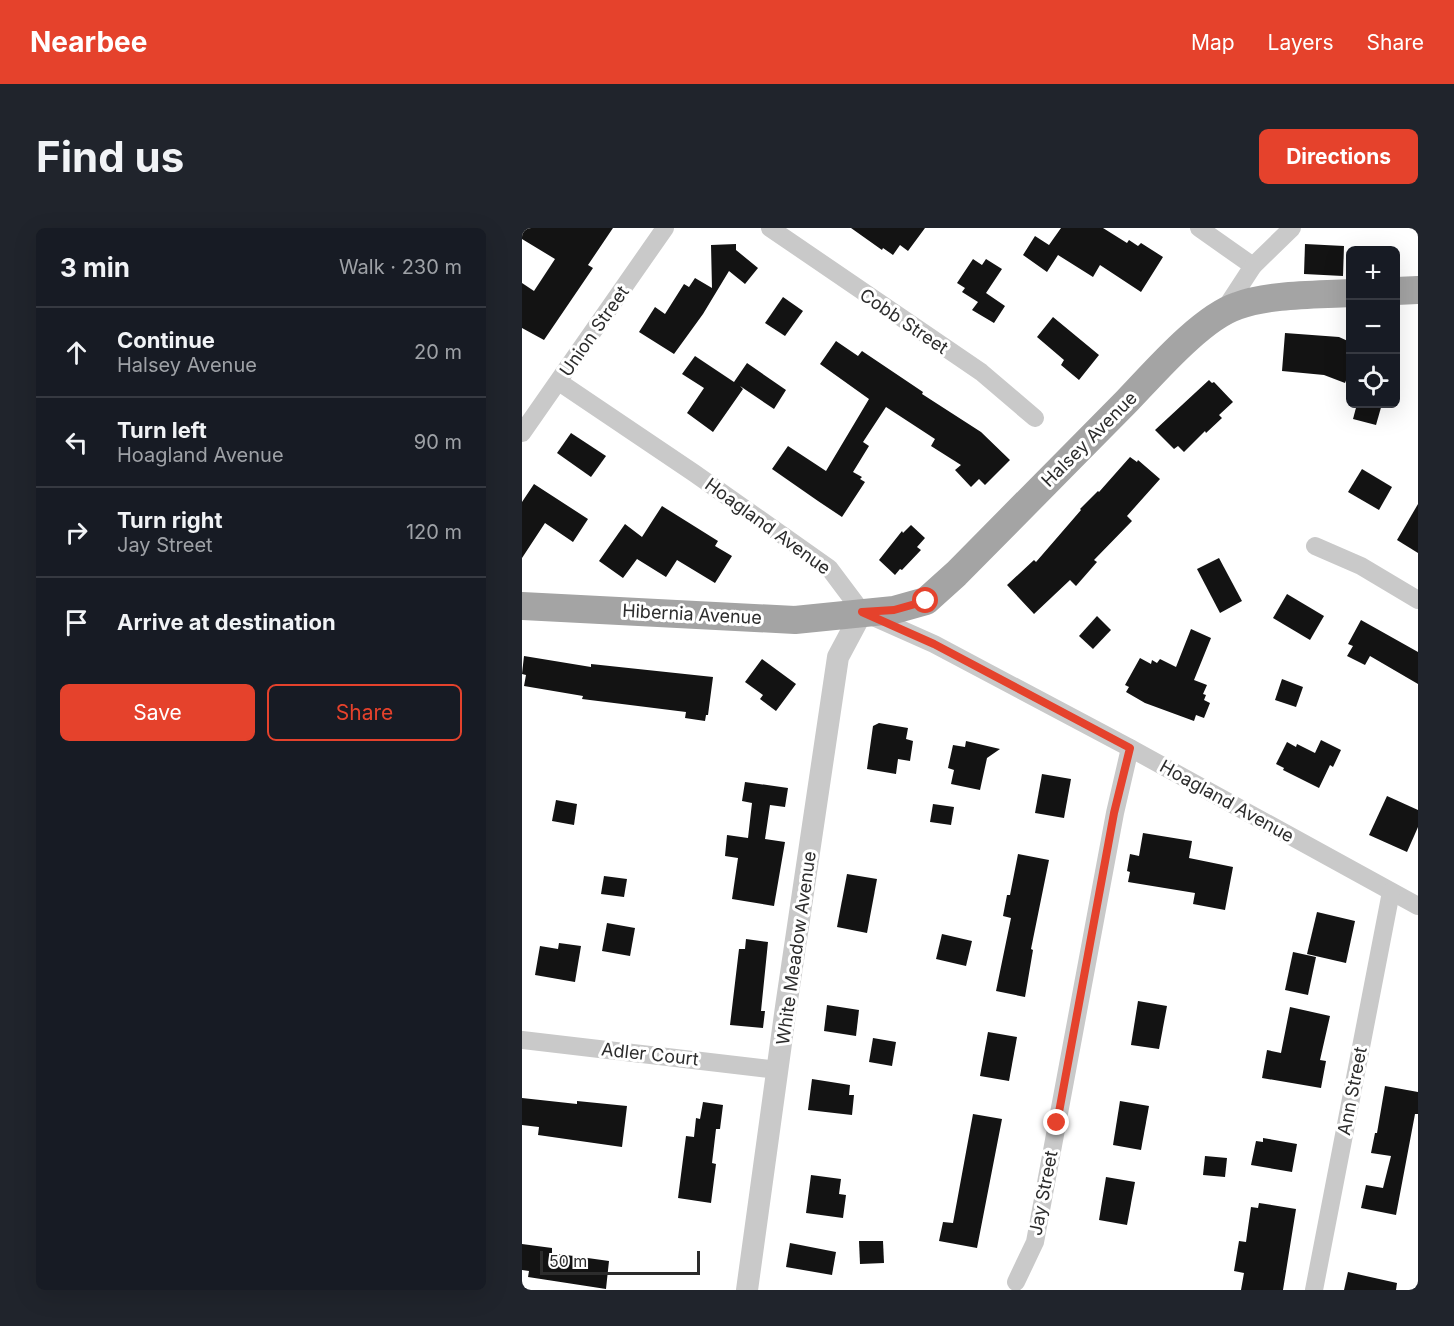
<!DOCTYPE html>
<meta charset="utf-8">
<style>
:root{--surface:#171b24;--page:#20242c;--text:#f1f3f6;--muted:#9ea1a6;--line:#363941;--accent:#e5422c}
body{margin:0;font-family:Inter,sans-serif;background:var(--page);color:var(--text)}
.controls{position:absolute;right:18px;top:18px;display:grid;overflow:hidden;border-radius:9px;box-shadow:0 6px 24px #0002}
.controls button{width:54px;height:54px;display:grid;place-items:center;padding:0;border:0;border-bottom:2px solid var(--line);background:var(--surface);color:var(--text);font:30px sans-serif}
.scale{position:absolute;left:18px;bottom:15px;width:160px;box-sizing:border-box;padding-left:6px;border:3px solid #2c2c2c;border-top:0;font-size:16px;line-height:21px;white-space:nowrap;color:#2c2c2c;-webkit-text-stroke:4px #fff;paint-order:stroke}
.stop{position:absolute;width:18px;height:18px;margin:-14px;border:4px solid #e5422c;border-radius:50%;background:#fff}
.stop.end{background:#e5422c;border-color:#fff;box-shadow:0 2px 6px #0008}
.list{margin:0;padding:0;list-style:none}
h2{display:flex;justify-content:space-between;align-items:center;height:78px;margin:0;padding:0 24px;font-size:26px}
h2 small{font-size:20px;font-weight:400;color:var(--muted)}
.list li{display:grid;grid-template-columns:39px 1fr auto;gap:18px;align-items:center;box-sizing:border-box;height:90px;padding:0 24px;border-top:2px solid var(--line)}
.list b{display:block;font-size:22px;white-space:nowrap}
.list p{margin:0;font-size:20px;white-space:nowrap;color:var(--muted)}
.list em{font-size:20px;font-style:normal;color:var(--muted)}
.actions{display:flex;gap:12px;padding:18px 24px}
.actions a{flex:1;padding:14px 0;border:2px solid var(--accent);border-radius:9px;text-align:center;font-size:21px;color:var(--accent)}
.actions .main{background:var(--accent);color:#fff}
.icon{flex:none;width:33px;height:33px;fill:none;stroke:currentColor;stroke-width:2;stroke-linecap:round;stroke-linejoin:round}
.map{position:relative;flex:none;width:896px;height:1062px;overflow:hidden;border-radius:9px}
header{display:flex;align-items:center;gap:36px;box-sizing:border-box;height:84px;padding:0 30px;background:var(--accent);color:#fff}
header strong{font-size:28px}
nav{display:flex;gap:33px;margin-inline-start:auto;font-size:21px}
.intro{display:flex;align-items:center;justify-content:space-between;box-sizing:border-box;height:144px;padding:0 36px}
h1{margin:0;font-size:42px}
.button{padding:15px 27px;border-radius:9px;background:var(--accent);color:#fff;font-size:21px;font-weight:700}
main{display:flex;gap:36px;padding:0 36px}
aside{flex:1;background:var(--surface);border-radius:9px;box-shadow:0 6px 24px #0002}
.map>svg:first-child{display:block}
.building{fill:#131313}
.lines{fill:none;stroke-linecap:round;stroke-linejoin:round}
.minor{stroke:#c9c9c9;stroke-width:18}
.tertiary{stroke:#c9c9c9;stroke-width:22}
.primary{stroke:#a4a4a4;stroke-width:28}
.route{stroke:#e5422c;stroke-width:8}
.labels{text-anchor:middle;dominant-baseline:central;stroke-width:6;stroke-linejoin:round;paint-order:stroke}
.street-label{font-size:18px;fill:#2c2c2c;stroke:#fff}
</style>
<header>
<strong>Nearbee</strong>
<nav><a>Map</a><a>Layers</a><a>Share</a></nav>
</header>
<div class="intro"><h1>Find us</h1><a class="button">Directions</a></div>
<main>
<aside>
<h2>3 min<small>Walk · 230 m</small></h2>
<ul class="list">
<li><svg class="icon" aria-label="ahead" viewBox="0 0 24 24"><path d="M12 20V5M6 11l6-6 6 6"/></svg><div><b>Continue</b><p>Halsey Avenue</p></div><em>20 m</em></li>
<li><svg class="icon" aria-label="left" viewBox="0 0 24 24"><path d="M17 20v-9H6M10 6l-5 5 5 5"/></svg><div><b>Turn left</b><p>Hoagland Avenue</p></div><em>90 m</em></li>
<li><svg class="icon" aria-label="right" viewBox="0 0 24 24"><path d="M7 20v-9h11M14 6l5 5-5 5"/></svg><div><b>Turn right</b><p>Jay Street</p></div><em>120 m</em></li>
<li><svg class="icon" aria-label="arrive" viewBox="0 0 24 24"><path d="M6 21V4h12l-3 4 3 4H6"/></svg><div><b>Arrive at destination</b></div></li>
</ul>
<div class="actions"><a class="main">Save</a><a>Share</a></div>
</aside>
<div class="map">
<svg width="896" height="1062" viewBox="0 0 896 1062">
<rect width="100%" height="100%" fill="#fff"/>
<g class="building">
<path d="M0,0h91l-25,37 5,3 -49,72 -22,-12v-45l12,8 21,-32 -33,-20z"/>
<path d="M329,0h74l-17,23 -8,-6 -7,10 -10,-7 -1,2z"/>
<path d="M539,0h42l24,15 2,-3 9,6 3,-3 22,14 -22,35 -41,-27 -7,12 -35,-22 -11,17 -24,-17 12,-19 14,9z"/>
<path d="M214,16v6l22,18 -13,16 -16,-13 -26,43 -29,40 -35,-22 16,-25 10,7 19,-30 5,3 6,-9 17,10 -1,-43z"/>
<path d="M783,16l39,2 -1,30 -39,-2z"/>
<path d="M451,31l9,6 4,-6 16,10 -16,24 19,13 -11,17 -22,-13 6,-8 -16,-10 3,-4 -8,-5z"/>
<path d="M261,69l20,14 -18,25 -20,-13z"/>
<path d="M531,89l46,38 -20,25 -18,-15 3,-5 -27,-23z"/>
<path d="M763,105l54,4 11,5v29l-5,12 -21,-8 -42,-4z"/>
<path d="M314,113l22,15 4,-5 61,41 -1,2 59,38 29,28 -25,25 -6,-6 -8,8 -16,-17 6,-5 -30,-19 4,-7 -49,-32 -23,35 6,4 -16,26 9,5 -2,2 5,3 -23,35 -24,-16 -46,-32 16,-23 38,25 43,-72 -49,-35z"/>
<path d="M173,128l39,26 13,-19 39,27 -12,19 -34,-23 3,3 -30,43 -26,-19 17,-25 -22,-14z"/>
<path d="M687,152l3,3 2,-1 19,20 -14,13 3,3 -16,15 -1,-2 -21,21 -6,-6 -4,3 -19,-19z"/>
<path d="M835,176h25l-6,21 -23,-6z"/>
<path d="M49,205l35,23 -15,21 -34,-24z"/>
<path d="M608,229l7,5 1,-2 22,19 -33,37 5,5 -38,39 3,2 -21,24 -6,-6 -36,34 -27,-29 27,-25 2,2 45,-52 -1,-1 18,-18 1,1z"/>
<path d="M840,241l30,18 -13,23 -31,-18z"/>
<path d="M12,256l54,35 -15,23 -28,-19 -23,35v-56z"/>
<path d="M896,276v49l-21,-13z"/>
<path d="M140,278l56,35 -3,5 17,10 -17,27 -38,-23 -11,17 -29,-18 -14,19 -24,-17 26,-37 17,13z"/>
<path d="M389,297l14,13 -8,9 4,3 -19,20 -2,-1 -5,6 -16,-15 23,-29 1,2z"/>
<path d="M697,330l23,43 -22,12 -23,-44z"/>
<path d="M765,366l37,22 -14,24 -37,-22z"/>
<path d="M575,388l14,14 -18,19 -14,-13z"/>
<path d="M839,392l57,32v32l-48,-28 -5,9 -18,-9 6,-10 -5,-2z"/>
<path d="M669,401l20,9 -17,42 13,5 -4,9 3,1 -2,5 6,3 -6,15 -8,-3 -2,6 -49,-18 -19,-11 3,-5 -4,-2 15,-27 11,6 1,-4 5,3 3,-4 16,8z"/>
<path d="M2,428l67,11v-3l122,13 -5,38h-2l-1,6 -20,-3 1,-6 -104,-13 1,-3 -59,-10 2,-11 -4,-1z"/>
<path d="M240,431l34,25 -20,27 -16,-12 3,-4 -18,-13z"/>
<path d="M760,451l21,8 -7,20 -21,-7z"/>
<path d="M357,495l29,5 -2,11 7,2 -3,20 -12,-2 -2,15 -29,-5 6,-43z"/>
<path d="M799,512l20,10 -8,17 -3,-2 -11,23 -36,-18 1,-2 -8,-4 11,-22 9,5 1,-3 18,9z"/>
<path d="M444,513l34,8 -13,9 -7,32 -29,-6 3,-14 -6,-2 5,-23 12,2z"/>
<path d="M520,546l29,5 -7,39 -29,-5z"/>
<path d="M223,554l43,6 -3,19 -15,-2 -5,34 20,3 -11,64 -42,-7 6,-41 -13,-2 2,-21 21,3 4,-35 -10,-2z"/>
<path d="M865,568l31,14v17l-11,25 -38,-17z"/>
<path d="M34,572l21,4 -3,21 -22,-4z"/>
<path d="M411,576l21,3 -3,18 -21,-3z"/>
<path d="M621,605l49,8 -3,17 44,9 -8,43 -32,-6 2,-11 -67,-11 2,-10 -3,-1 3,-17 9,2z"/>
<path d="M496,626l31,6 -18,89 2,1 -8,47 -29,-6 15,-73 -8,-2 4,-21h3z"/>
<path d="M325,646l30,5 -10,54 -30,-6z"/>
<path d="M82,648l23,3 -3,18 -23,-3z"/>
<path d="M795,684l38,9 -9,42 -39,-9z"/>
<path d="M85,695l28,5 -5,28 -28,-5z"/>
<path d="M420,706l30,7 -6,25 -30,-7z"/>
<path d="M224,711l22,3 -7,69h4l-2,17 -33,-3 9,-76h6z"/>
<path d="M37,715l22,3 -6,36 -40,-7 5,-29 18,3z"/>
<path d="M771,724l23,5 -8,38 -23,-5z"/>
<path d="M616,773l29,5 -8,43 -28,-4z"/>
<path d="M305,777l32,5 -3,26 -32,-5z"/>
<path d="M768,779l40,9 -10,44 6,1 -5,27 -59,-10 5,-28 14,3z"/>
<path d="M466,804l29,5 -8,44 -29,-5z"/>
<path d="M351,810l23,4 -4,24 -23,-4z"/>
<path d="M290,851l38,6 -1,10h5l-2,20 -44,-5z"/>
<path d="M863,858l33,6v22h-3l-19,101 -35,-7 5,-23 17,3 8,-32 -20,-3 4,-20h2z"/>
<path d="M0,870l55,6v-3l50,5 -5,41 -84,-12 1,-8 -17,-2z"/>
<path d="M598,873l29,5 -8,44 -28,-5z"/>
<path d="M181,874l20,3 -3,24h-4l-4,34 4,1 -5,39 -33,-5 8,-62 8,1 2,-19 4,1z"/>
<path d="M451,886l29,5 -25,129 -38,-7 4,-19 10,1z"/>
<path d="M741,910l34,6 -5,28 -41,-7 5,-24 7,1z"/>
<path d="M683,928l22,2 -2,19 -22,-2z"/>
<path d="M289,947l30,4 -2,15 7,1 -3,23 -37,-5z"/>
<path d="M584,949l29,5 -8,43 -28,-5z"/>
<path d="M737,975l37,6 -13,81h-42l3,-17 -10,-2 5,-30 7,1 5,-35 7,1z"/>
<path d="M337,1013h24l1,22 -24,1z"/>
<path d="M268,1015l46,9 -4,23 -46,-8z"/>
<path d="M0,1016l30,4v5l57,8 -3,28 -78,-12 1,-6 -7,-1z"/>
<path d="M826,1044l49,11 -1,7h-52z"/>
</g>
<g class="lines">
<g class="minor">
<path d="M248,0l211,144 54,46"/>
<path d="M677,0l54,38"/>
<path d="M701,84l30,-46 39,-38"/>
<path d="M37,154l135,91 135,95 33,44 72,32 196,104 288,158"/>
<path d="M0,205l143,-205"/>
<path d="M793,318l46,20 57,34"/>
<path d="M0,812l256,30"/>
<path d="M494,1054l19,-40 80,-429 15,-65"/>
<path d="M792,1062l77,-398"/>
</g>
<path class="tertiary" d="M225,1062l39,-283 52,-350 24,-45"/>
<g class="primary">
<path d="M874,63l22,-1"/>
<path d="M0,378l273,14 99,-10 32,-9 30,-27c57,-58 114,-116 171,-173 27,-28 74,-83 110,-95 32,-12 79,-11 113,-13"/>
</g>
</g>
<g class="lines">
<path class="route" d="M404,373l-32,9 -32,2 72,32 196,104 -16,65 -57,310"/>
</g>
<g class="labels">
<g class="street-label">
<text transform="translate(382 93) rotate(34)">Cobb Street</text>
<text transform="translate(72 103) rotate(-55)">Union Street</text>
<text transform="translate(567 211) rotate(-45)">Halsey Avenue</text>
<text transform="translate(246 298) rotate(36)">Hoagland Avenue</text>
<text transform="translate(170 386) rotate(3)">Hibernia Avenue</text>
<text transform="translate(705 573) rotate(29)">Hoagland Avenue</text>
<text transform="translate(274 720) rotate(-82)">White Meadow Avenue</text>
<text transform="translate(128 826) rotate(6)">Adler Court</text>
<text transform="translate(830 863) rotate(-79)">Ann Street</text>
<text transform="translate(521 965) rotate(-79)">Jay Street</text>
</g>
</g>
</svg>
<div class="controls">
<button>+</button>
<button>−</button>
<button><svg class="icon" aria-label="locate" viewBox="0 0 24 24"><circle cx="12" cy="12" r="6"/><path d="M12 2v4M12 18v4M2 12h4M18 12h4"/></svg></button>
</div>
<div class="scale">50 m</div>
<div class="stop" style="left:404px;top:373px"></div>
<div class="stop end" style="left:535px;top:895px"></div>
</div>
</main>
